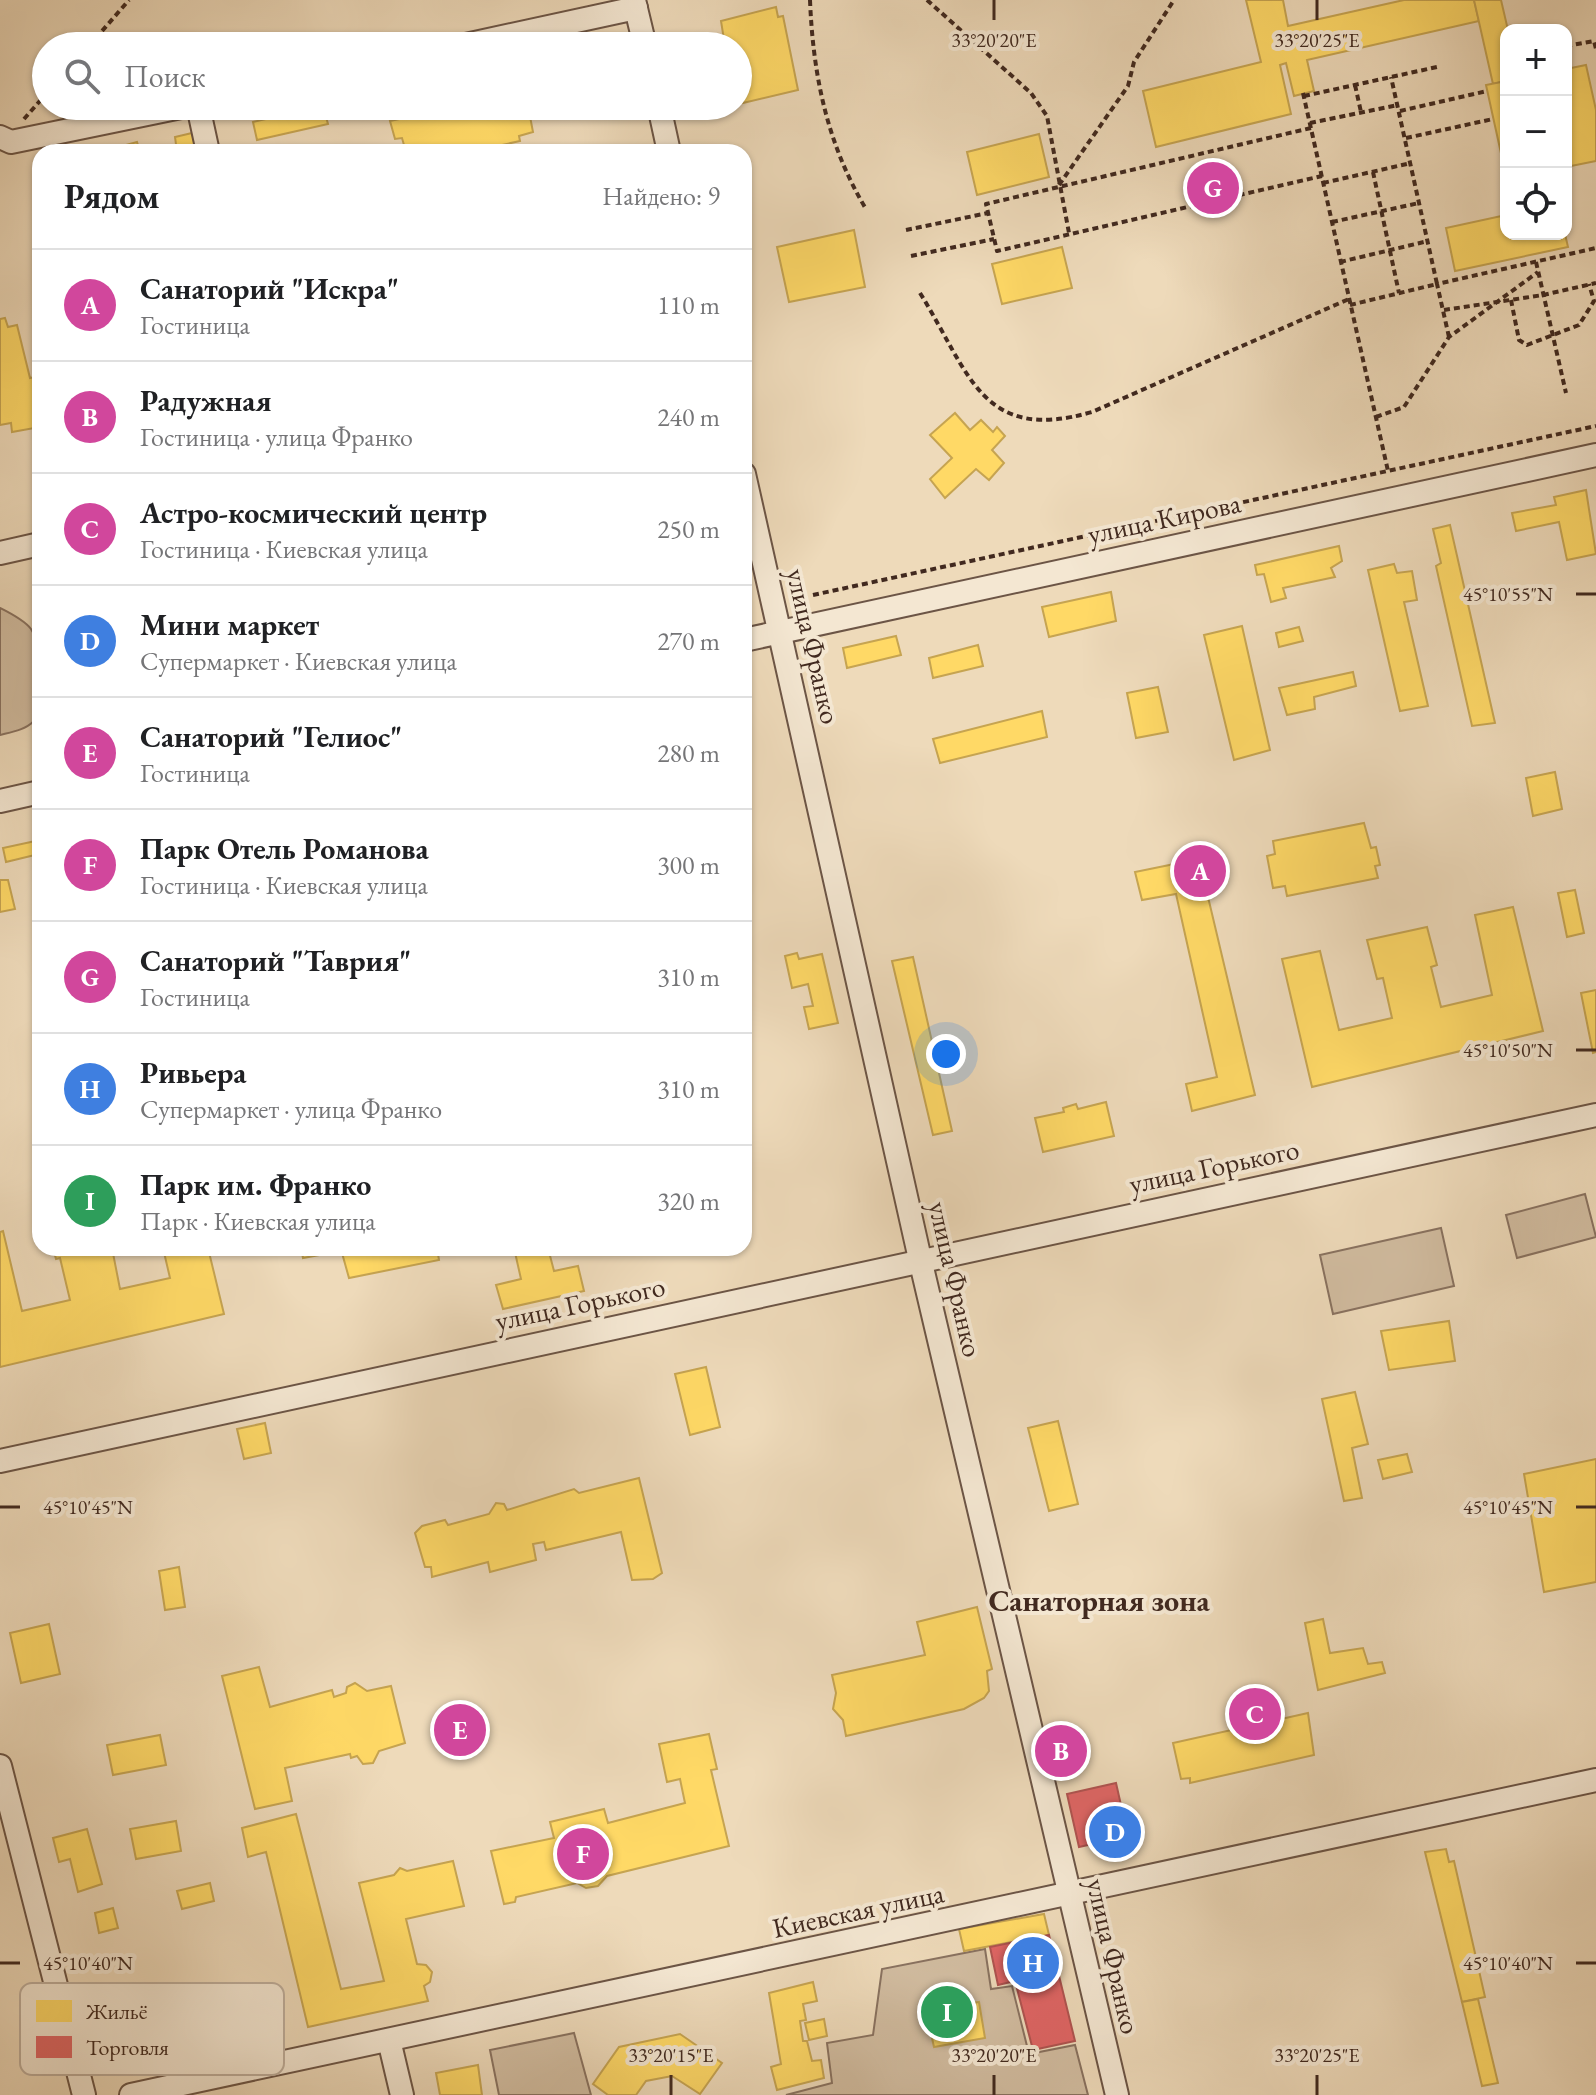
<!DOCTYPE html>
<html lang="ru">
<meta charset="utf-8">
<style>
:root{--surface:#fff;--page:#f6f6f6;--text:#202124;--muted:#757577;--line:#e0e0e0;--accent:#8f2418}
body{margin:0;font-family:"EB Garamond",serif;background:var(--page);color:var(--text)}
.controls{position:absolute;right:24px;top:24px;display:grid;overflow:hidden;border-radius:16px;box-shadow:0 2px 6px #0004}
.controls button{width:72px;height:72px;display:grid;place-items:center;padding:0;border:0;border-bottom:2px solid var(--line);background:var(--surface);color:var(--text);font:40px sans-serif}
.you{position:absolute;left:946px;top:1054px;width:28px;height:28px;margin:-20px;border:6px solid #fff;border-radius:50%;background:#1a73e8;box-shadow:0 0 0 12px #1a73e833}
.badge{display:grid;place-items:center;width:52px;height:52px;border-radius:50%;background:var(--accent);color:#fff;font-size:26px;font-weight:700}
.pin{position:absolute;translate:-50% -50%;border:4px solid #fff;box-shadow:0 2px 8px #0006}
.list{margin:0;padding:0;list-style:none}
h2{display:flex;justify-content:space-between;align-items:center;height:104px;margin:0;padding:0 32px;font-size:34px}
h2 small{font-size:26px;font-weight:400;color:var(--muted)}
.list li{display:grid;grid-template-columns:52px 1fr auto;gap:24px;align-items:center;box-sizing:border-box;height:112px;padding:0 32px;border-top:2px solid var(--line)}
.list b{display:block;font-size:30px;white-space:nowrap}
.list p{margin:0;font-size:26px;white-space:nowrap;color:var(--muted)}
.list em{font-size:26px;font-style:normal;color:var(--muted)}
.icon{flex:none;width:44px;height:44px;fill:none;stroke:currentColor;stroke-width:2;stroke-linecap:round;stroke-linejoin:round}
.map{position:relative;flex:none;width:1596px;height:2095px;overflow:hidden}
.search{position:absolute;background:var(--surface);box-shadow:0 2px 6px #0004;left:32px;top:32px;width:720px;height:88px;display:flex;align-items:center;gap:20px;box-sizing:border-box;padding:0 28px;border-radius:44px;color:var(--muted);font-size:30px}
.panel{position:absolute;background:var(--surface);box-shadow:0 2px 6px #0004;left:32px;top:144px;width:720px;height:1112px;border-radius:24px}
.map>svg:first-child{display:block}
.green{fill:#d1bca0;stroke:#897260;stroke-width:2}
.homes{fill:#ffd966;stroke:#c6a451;stroke-width:2}
.shops{fill:#e06666;stroke:#b05451;stroke-width:2}
.lines{fill:none;stroke-linecap:round;stroke-linejoin:round}
.minor-casing{stroke:#6c5546;stroke-width:26}
.path{stroke:#41291f;stroke-width:4;stroke-dasharray:6 4;stroke-linecap:butt}
.minor{stroke:#f4e7d2;stroke-width:22}
.ticks{fill:none;stroke:#41291f;stroke-width:3}
.labels{text-anchor:middle;dominant-baseline:central;stroke-width:8;stroke-linejoin:round;paint-order:stroke}
.street-label{font-size:28px;fill:#41291f;stroke:#f4e7d2}
.neighbourhood-label{font-size:30px;font-weight:bold;fill:#41291f;stroke:#f4e7d2}
.key{fill:#f4e7d2;stroke:#beae9c;stroke-width:2}
.key-label{font-size:22px;fill:#41291f}
.ticks-label{font-size:20px;text-anchor:middle;fill:#41291f;stroke:#f4e7d2;stroke-width:8;stroke-linejoin:round;paint-order:stroke}
</style>
<div class="map">
<svg width="1596" height="2095" viewBox="0 0 1596 2095">
<rect width="100%" height="100%" fill="#eedaba"/>
<filter id="stains"><feTurbulence type="fractalNoise" baseFrequency=".0025" numOctaves="4"/><feColorMatrix values="0 0 0 0 .2 0 0 0 0 .09 0 0 0 0 .02 0 0 0 .5 -.17"/></filter>
<radialGradient id="worn" r=".72"><stop offset=".6" stop-color="#630" stop-opacity="0"/><stop offset="1" stop-color="#630" stop-opacity=".3"/></radialGradient>
<g class="green">
<path d="M0,608c10,5 24,12 31,21 10,15 16,79 3,92 -9,9 -22,11 -34,14z"/>
<path d="M1585,1194l11,43 -79,21 -11,-43z"/>
<path d="M1441,1228l13,58 -121,28 -13,-59z"/>
<path d="M985,1949l6,40 21,-3 17,68 46,-9 13,50h-302l46,-12 -5,-40 46,-8 9,-66z"/>
<path d="M574,2033l17,62h-92l-9,-45z"/>
</g>
<g class="homes">
<path d="M1246,0h37l5,26 116,-26h70l5,21 -172,39 7,31 -20,5 -8,-33 -6,2 11,49 -135,33 -13,-56 118,-29z"/>
<path d="M1474,0h27l7,30 -2,51 -13,3z"/>
<path d="M776,7l2,10 5,-1 15,74 -55,13 -1,-7h-4v-50h-13l-4,-25z"/>
<path d="M1586,65l10,45v51l-30,6v-98z"/>
<path d="M1506,81v95l-20,-91z"/>
<path d="M323,106l5,18 -71,16 -4,-18z"/>
<path d="M460,106h68l5,26 -14,4 1,5 -32,7v4h-82l-4,-14 -7,1 -5,-18z"/>
<path d="M192,133l4,17 -19,2 -2,-15z"/>
<path d="M1039,134l10,43 -72,18 -10,-43z"/>
<path d="M137,142l3,10h-36v-1z"/>
<path d="M1506,215v19h59l3,13 -113,24 -9,-43z"/>
<path d="M854,230l11,57 -76,15 -12,-55z"/>
<path d="M1062,247l10,41 -70,16 -10,-40z"/>
<path d="M5,318l3,9 9,-2 13,53 10,-2v51l-28,5 -1,-9 -11,2v-106z"/>
<path d="M955,413l15,17 11,-10 12,12 4,-5 8,9 -13,14 12,13 -15,17 -13,-11 -31,29 -15,-19 22,-21 -22,-23z"/>
<path d="M1586,490l10,64 -29,6 -8,-38 -43,9 -4,-18 44,-8 -2,-8z"/>
<path d="M1450,525l45,198 -23,3 -36,-160 5,-3 -8,-34z"/>
<path d="M1339,546l3,15 -11,7 4,9 -52,11 3,10 -15,4 -7,-28 -7,1 -2,-10z"/>
<path d="M1394,564l3,9 15,-2 5,29 -13,2 24,104 -28,5 -32,-141z"/>
<path d="M1111,592l5,29 -67,16 -7,-30z"/>
<path d="M1242,626l28,124 -36,10 -30,-125z"/>
<path d="M1299,627l4,14 -24,6 -3,-14z"/>
<path d="M896,636l5,19 -54,13 -4,-20z"/>
<path d="M978,645l5,21 -50,12 -4,-20z"/>
<path d="M1353,672l3,14 -42,11 1,12 -28,6 -8,-27z"/>
<path d="M1158,687l10,45 -32,6 -9,-45z"/>
<path d="M1042,711l5,26 -107,26 -7,-24z"/>
<path d="M1555,772l7,37 -29,7 -7,-38z"/>
<path d="M1364,823l7,25 5,-1 4,18 -5,1 3,12 -91,18 -2,-10 -12,2 -6,-32 8,-2 -2,-13z"/>
<path d="M40,840v19l-1,-5 -33,8 -3,-14z"/>
<path d="M1199,859l56,236 -63,16 -6,-27 31,-7 -41,-183 -34,6 -7,-28z"/>
<path d="M0,880h8l7,29 -15,3z"/>
<path d="M1575,890l9,43 -17,4 -9,-44z"/>
<path d="M1513,907l30,124 -231,56 -30,-128 38,-8 19,79 53,-12 -9,-40 -6,1 -10,-39 60,-13 10,38 -6,2 10,40 51,-12 -17,-80z"/>
<path d="M797,953l2,6 23,-5 16,69 -29,6 -5,-22 9,-1 -5,-22 -16,4 -7,-32z"/>
<path d="M913,957l39,174 -19,4 -41,-174z"/>
<path d="M1596,990v62l-3,1 -12,-60z"/>
<path d="M1106,1102l8,34 -71,16 -8,-34 29,-6 -1,-4 13,-4 2,5z"/>
<path d="M3,1231l19,80 48,-11 -10,-42 -4,1 -3,-11h59l8,41 50,-11 -7,-30h45l16,66 -224,53v-135z"/>
<path d="M301,1248h44l1,2 -43,8z"/>
<path d="M368,1248h69l2,12 -90,18 -7,-25z"/>
<path d="M514,1248h34l6,23 24,-5 6,25 -81,18 -7,-24 25,-6z"/>
<path d="M1449,1321l6,40 -66,9 -8,-39z"/>
<path d="M706,1367l14,60 -30,8 -15,-61z"/>
<path d="M1355,1392l13,52 -16,4 10,50 -18,3 -22,-102z"/>
<path d="M1058,1421l20,83 -29,7 -21,-83z"/>
<path d="M265,1423l6,30 -27,6 -7,-30z"/>
<path d="M1407,1454l5,18 -29,7 -5,-19z"/>
<path d="M1596,1459v123l-52,10 -20,-118z"/>
<path d="M639,1478l23,95 -9,6 -21,1 -11,-48 -75,18 -2,-8 -11,2 3,16 -46,12 -2,-10 -56,15 -1,-10h-6l-10,-34 7,-7 23,-6 3,5 41,-11 7,-11 8,1 3,6 67,-21 5,4z"/>
<path d="M179,1567l6,40 -20,3 -6,-39z"/>
<path d="M977,1607l15,62 -5,2 2,20 -5,7 -20,11 -118,27 -3,-16 -10,-11 3,-16 -4,-18 93,-20 -8,-33z"/>
<path d="M1323,1619l7,34 33,-5 5,16 14,-2 3,11 -67,17 -13,-67z"/>
<path d="M49,1624l11,50 -39,9 -11,-50z"/>
<path d="M259,1667l11,40 62,-17 2,7 12,-4 1,-6 8,-4 12,8 24,-5 14,57 -26,8 -6,12 -10,1 -6,-8 -6,2 -1,-4 -65,14 7,33 -37,8 -33,-133z"/>
<path d="M1308,1713l6,42 -124,28v-5l-9,1 -8,-36z"/>
<path d="M709,1734l8,35 -6,1 18,76 -122,30 -9,10 -12,2 -9,-5 -61,14 -1,5 -11,2 -13,-53 63,-13 -4,-16 54,-13 4,14 77,-20 -5,-24 -13,3 -8,-38z"/>
<path d="M160,1735l6,30 -53,10 -6,-30z"/>
<path d="M296,1814l45,175 43,-8 -25,-98 35,-8 6,-7 7,3 46,-10 11,45 -58,13 11,45 9,1 6,7 -2,10 -6,4 4,15 -120,26 -42,-175 -18,5 -6,-29z"/>
<path d="M176,1821l5,30 -45,8 -6,-30z"/>
<path d="M87,1829l15,55 -24,8 -8,-33 -11,3 -6,-24z"/>
<path d="M1446,1849l3,13 5,-1 31,136 -23,5 -37,-150z"/>
<path d="M210,1883l4,18 -32,8 -5,-18z"/>
<path d="M113,1908l5,20 -19,5 -4,-20z"/>
<path d="M1044,1914l5,21 -85,16 -5,-22z"/>
<path d="M813,1982l4,19 -14,3 3,16 -6,1 3,20h4l5,20 9,-1 3,18 -47,12 -6,-23 10,-3 -12,-71z"/>
<path d="M1478,1999l20,84 -16,3 -20,-84z"/>
<path d="M979,2002l6,36 -51,9 -8,-36z"/>
<path d="M824,2019l3,17 -18,4 -4,-17z"/>
<path d="M680,2034l42,29 -22,31 -28,-18 -26,5 -10,14h-28l-15,-11 26,-37z"/>
<path d="M478,2065l4,30h-42l-4,-22z"/>
</g>
<g class="shops">
<path d="M1116,1783l12,53 -49,11 -12,-53z"/>
<path d="M1049,1935l26,106 -42,9 -18,-69 -17,4 -8,-38z"/>
</g>
<g class="lines">
<defs>
<g id="minor">
<path d="M634,0l11,46"/>
<path d="M461,46l175,-38"/>
<path d="M198,106l10,46"/>
<path d="M659,106l10,46"/>
<path d="M0,137l11,5 175,-36"/>
<path d="M744,474l176,785 197,836"/>
<path d="M0,553l40,-9"/>
<path d="M744,640l852,-185"/>
<path d="M0,801l40,-9"/>
<path d="M0,1461l1596,-346"/>
<path d="M0,1766l84,329"/>
<path d="M389,2040l13,55"/>
<path d="M131,2095l1465,-315"/>
</g>
</defs>
<use href="#minor" class="minor-casing"/>
<g class="path">
<path d="M810,0c3,75 17,144 56,209"/>
<path d="M927,0l104,93 16,23 22,117"/>
<path d="M89,46l40,-46"/>
<path d="M1566,46l28,-5 2,8"/>
<path d="M1355,85l6,27"/>
<path d="M1303,93l85,378"/>
<path d="M1304,96l133,-29"/>
<path d="M1400,111l87,-20"/>
<path d="M24,119l22,-25"/>
<path d="M1310,123l88,-18"/>
<path d="M1311,128l-325,76 11,47 325,-75"/>
<path d="M1406,138l87,-19"/>
<path d="M1373,172l26,121"/>
<path d="M1323,183l88,-20"/>
<path d="M1059,185l69,-99 6,-24 40,-62"/>
<path d="M1332,222l87,-19"/>
<path d="M906,230l82,-17"/>
<path d="M911,256l83,-17"/>
<path d="M1340,262l88,-21"/>
<path d="M1536,262l30,131"/>
<path d="M920,293c50,80 61,151 172,119l257,-113"/>
<path d="M1511,300l8,40 8,5 52,-20 15,-24 -5,-17"/>
<path d="M1350,305l87,-21 -46,-207"/>
<path d="M1444,310l99,-15 53,-12"/>
<path d="M1449,337l-12,-53 159,-36"/>
<path d="M1376,417l28,-10 45,-70 89,-65"/>
<path d="M813,595l783,-169"/>
</g>
<use href="#minor" class="minor"/>
</g>
<path class="ticks" d="M994,0v20M1317,0v20M1576,594h20M1576,1050h20M0,1507h20M1576,1507h20M0,1963h20M1576,1963h20M671,2075v20M994,2075v20M1317,2075v20"/>
<g class="labels">
<g class="street-label">
<text transform="translate(1164 518) rotate(-12)">улица Кирова</text>
<text transform="translate(814 646) rotate(77)">улица Франко</text>
<text transform="translate(1214 1166) rotate(-12)">улица Горького</text>
<text transform="translate(956 1279) rotate(77)">улица Франко</text>
<text transform="translate(580 1303) rotate(-12)">улица Горького</text>
<text transform="translate(858 1910) rotate(-12)">Киевская улица</text>
<text transform="translate(1114 1956) rotate(77)">улица Франко</text>
</g>
<g class="neighbourhood-label">
<text x="1099" y="1600">Санаторная зона</text>
</g>
</g>
<rect x="20" y="1983" width="264" height="92" rx="12" class="key"/>
<rect x="36" y="2000" width="36" height="22" fill="#ffd966"/>
<rect x="36" y="2036" width="36" height="22" fill="#e06666"/>
<g class="key-label">
<text x="86" y="2019">Жильё</text>
<text x="86" y="2055">Торговля</text>
</g>
<g class="ticks-label">
<text x="994" y="47">33°20'20"E</text>
<text x="1317" y="47">33°20'25"E</text>
<text x="1508" y="601">45°10'55"N</text>
<text x="1508" y="1057">45°10'50"N</text>
<text x="88" y="1514">45°10'45"N</text>
<text x="1508" y="1514">45°10'45"N</text>
<text x="88" y="1970">45°10'40"N</text>
<text x="1508" y="1970">45°10'40"N</text>
<text x="671" y="2062">33°20'15"E</text>
<text x="994" y="2062">33°20'20"E</text>
<text x="1317" y="2062">33°20'25"E</text>
</g>
<rect width="100%" height="100%" filter="url(#stains)"/>
<rect width="100%" height="100%" fill="url(#worn)"/>
</svg>
<div class="controls">
<button>+</button>
<button>−</button>
<button><svg class="icon" aria-label="locate" viewBox="0 0 24 24"><circle cx="12" cy="12" r="6"/><path d="M12 2v4M12 18v4M2 12h4M18 12h4"/></svg></button>
</div>
<div class="you"></div>
<div class="pin badge" style="left:1200px;top:871px;background:#d1479c">A</div>
<div class="pin badge" style="left:1061px;top:1751px;background:#d1479c">B</div>
<div class="pin badge" style="left:1255px;top:1714px;background:#d1479c">C</div>
<div class="pin badge" style="left:1115px;top:1832px;background:#3f7fe0">D</div>
<div class="pin badge" style="left:460px;top:1730px;background:#d1479c">E</div>
<div class="pin badge" style="left:583px;top:1854px;background:#d1479c">F</div>
<div class="pin badge" style="left:1213px;top:188px;background:#d1479c">G</div>
<div class="pin badge" style="left:1033px;top:1963px;background:#3f7fe0">H</div>
<div class="pin badge" style="left:947px;top:2012px;background:#2e9e5b">I</div>
<div class="search"><svg class="icon" aria-label="search" viewBox="0 0 24 24"><circle cx="10" cy="10" r="6"/><path d="M15 15l6 6"/></svg>Поиск</div>
<section class="panel">
<h2>Рядом<small>Найдено: 9</small></h2>
<ul class="list">
<li><span class="badge" style="background:#d1479c">A</span><div><b>Санаторий &quot;Искра&quot;</b><p>Гостиница</p></div><em>110 m</em></li>
<li><span class="badge" style="background:#d1479c">B</span><div><b>Радужная</b><p>Гостиница · улица Франко</p></div><em>240 m</em></li>
<li><span class="badge" style="background:#d1479c">C</span><div><b>Астро-космический центр</b><p>Гостиница · Киевская улица</p></div><em>250 m</em></li>
<li><span class="badge" style="background:#3f7fe0">D</span><div><b>Мини маркет</b><p>Супермаркет · Киевская улица</p></div><em>270 m</em></li>
<li><span class="badge" style="background:#d1479c">E</span><div><b>Санаторий &quot;Гелиос&quot;</b><p>Гостиница</p></div><em>280 m</em></li>
<li><span class="badge" style="background:#d1479c">F</span><div><b>Парк Отель Романова</b><p>Гостиница · Киевская улица</p></div><em>300 m</em></li>
<li><span class="badge" style="background:#d1479c">G</span><div><b>Санаторий &quot;Таврия&quot;</b><p>Гостиница</p></div><em>310 m</em></li>
<li><span class="badge" style="background:#3f7fe0">H</span><div><b>Ривьера</b><p>Супермаркет · улица Франко</p></div><em>310 m</em></li>
<li><span class="badge" style="background:#2e9e5b">I</span><div><b>Парк им. Франко</b><p>Парк · Киевская улица</p></div><em>320 m</em></li>
</ul>
</section>
</div>
